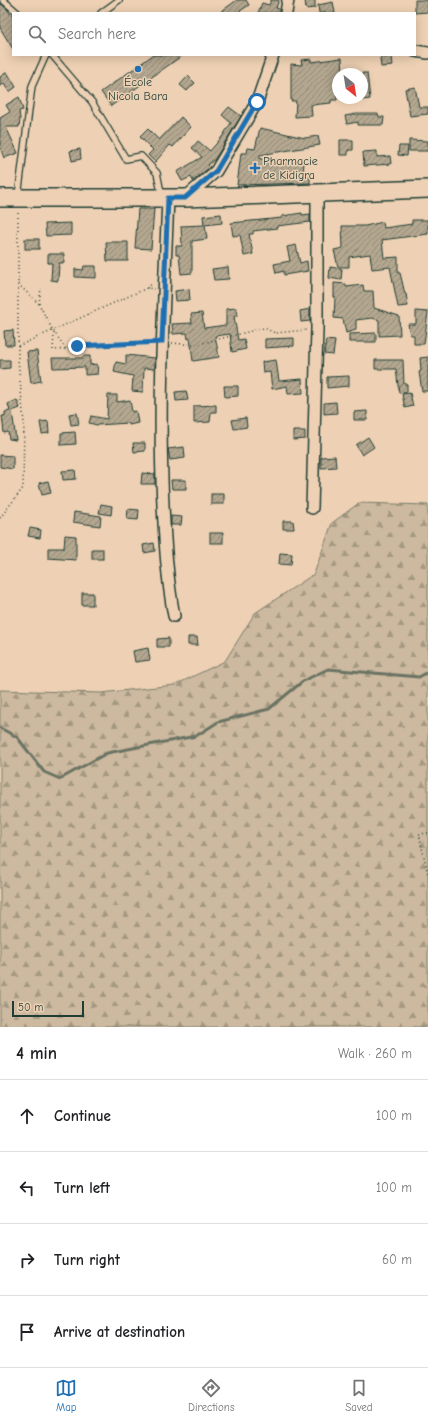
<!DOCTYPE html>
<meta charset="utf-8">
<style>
:root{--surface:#fff;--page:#f2f2f2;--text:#202124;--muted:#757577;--line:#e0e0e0;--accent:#1f6fb2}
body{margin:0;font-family:"Comic Neue",sans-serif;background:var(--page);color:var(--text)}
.compass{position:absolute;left:332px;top:68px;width:36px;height:36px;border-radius:50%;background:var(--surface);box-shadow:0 2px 10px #0003;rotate:150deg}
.scale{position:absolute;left:12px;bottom:10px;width:72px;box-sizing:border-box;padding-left:4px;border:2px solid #1f3d34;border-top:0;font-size:11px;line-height:14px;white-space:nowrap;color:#1f3d34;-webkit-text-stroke:3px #eed1b4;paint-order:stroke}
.stop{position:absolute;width:12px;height:12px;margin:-9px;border:3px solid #1f6fb2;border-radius:50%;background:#fff}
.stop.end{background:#1f6fb2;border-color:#fff;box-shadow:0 1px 4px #0008}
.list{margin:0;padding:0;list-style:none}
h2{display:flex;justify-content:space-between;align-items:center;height:52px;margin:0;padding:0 16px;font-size:17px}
h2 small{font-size:13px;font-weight:400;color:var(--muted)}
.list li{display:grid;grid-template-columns:26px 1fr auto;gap:12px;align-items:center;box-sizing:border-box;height:72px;padding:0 16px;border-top:1px solid var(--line)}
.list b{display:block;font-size:15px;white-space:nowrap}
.list em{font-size:13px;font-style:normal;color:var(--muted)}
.icon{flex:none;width:22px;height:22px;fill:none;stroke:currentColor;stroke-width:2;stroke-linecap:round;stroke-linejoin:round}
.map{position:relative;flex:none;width:428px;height:1027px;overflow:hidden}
.search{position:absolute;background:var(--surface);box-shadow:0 2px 10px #0003;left:12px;right:12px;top:12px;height:44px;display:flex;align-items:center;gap:10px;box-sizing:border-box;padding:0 14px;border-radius:0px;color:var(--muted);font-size:15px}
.sheet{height:340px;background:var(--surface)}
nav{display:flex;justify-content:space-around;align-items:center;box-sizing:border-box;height:56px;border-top:1px solid var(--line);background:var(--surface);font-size:11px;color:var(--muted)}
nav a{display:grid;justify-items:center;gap:2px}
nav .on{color:var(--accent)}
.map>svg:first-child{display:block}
.forest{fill:url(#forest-firs);stroke:#767b6a}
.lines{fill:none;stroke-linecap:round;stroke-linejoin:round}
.stream{stroke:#6a7363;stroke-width:3}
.building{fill:url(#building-hatch);stroke:#1f3d34}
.service-casing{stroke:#1f3d34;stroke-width:8}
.minor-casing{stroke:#1f3d34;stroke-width:14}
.primary-casing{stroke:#1f3d34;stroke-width:20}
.path{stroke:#1f3d34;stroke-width:1.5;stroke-dasharray:1 3;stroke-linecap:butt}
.service{stroke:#eed1b4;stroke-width:5.5}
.minor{stroke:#eed1b4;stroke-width:11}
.primary{stroke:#eed1b4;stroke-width:17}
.route{stroke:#1f6fb2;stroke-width:5}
.poi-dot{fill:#1f6fb2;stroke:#eed1b4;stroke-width:1.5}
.labels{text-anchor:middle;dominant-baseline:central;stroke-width:3;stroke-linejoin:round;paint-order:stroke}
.poi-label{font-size:12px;fill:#1f3d34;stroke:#eed1b4}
</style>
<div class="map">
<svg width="428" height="1027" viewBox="0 0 428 1027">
<defs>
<pattern id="forest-firs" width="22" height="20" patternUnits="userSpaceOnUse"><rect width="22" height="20" fill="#ccb99f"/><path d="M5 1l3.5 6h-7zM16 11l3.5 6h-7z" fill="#a59882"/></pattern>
<pattern id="building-hatch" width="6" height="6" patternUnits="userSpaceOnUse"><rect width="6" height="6" fill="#b4a790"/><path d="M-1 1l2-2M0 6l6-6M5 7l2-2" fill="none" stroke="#928976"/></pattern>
</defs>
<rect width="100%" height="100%" fill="#eed1b4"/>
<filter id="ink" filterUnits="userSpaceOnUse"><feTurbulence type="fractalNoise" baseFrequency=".025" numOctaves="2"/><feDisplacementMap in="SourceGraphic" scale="8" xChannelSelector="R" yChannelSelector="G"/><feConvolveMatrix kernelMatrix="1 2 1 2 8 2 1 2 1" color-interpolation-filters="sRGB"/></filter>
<g filter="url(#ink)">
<path class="forest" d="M359,503l69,2v522h-428v-337l101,3 74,-8 50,-24 30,-48 59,-39 18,-51z"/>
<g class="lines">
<path class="stream" d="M0,728l17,9 27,35 16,7 47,-26 89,-17 22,-14 51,-13 34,-28 25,-12 91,8 9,-5"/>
</g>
<g class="building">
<path d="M237,0h9l3,5 -12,8h-18z"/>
<path d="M271,0h8l-3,8 3,1v4h-21l4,-10 7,2z"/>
<path d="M305,0h10v8l-9,1z"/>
<path d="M415,0h13v12l-13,1z"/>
<path d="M333,2l2,11h-16l-1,-8z"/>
<path d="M0,3l8,7 5,8v31l-13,-21z"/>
<path d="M153,55h30l-72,51 -10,-14z"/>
<path d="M392,56l1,10 -12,1 -1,-9z"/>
<path d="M342,58l1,16h-5v5h-2l1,21h-6v3l-20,2 1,11 -17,1 1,-16h-5v-37l11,1 -1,-5 10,-1v3z"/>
<path d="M7,72l9,15 -7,5 -5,-8 -4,2v-9z"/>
<path d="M362,73h5l3,26 -8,1z"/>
<path d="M188,76l7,7 -8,8 -7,-6z"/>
<path d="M415,87l4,20h9v7l-18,2 -5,-27z"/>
<path d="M19,97l4,13 -4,1 1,8 -1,8h-13l12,26 -14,5 -4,-11v-29l10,-6 -4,-7z"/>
<path d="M229,107l12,9 -26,43 -7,6 2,2 -17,14 -2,-4 -9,4 -5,-9 25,-15 -10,-9 6,-7 12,10 12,-14 9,-14 -9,-8z"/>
<path d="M356,114h22l1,3h5l-1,8h-25v-3l-11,2 -2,-8z"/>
<path d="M181,117l10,10 -18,20 -3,-2 -15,17 -7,-7 5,-5 -13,-13 8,-8 11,11z"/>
<path d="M260,128l45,10 13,-2 2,9 -60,10v4l44,2 -1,16h7v6l-73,2 4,-32h6l1,-5 7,1z"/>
<path d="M340,140h13v10h-5v5h-8z"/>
<path d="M409,140l19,1v10h-19z"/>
<path d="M399,146h9l-1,10 -9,-1z"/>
<path d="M80,149l1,10 -9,2 -2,-10z"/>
<path d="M377,151v6l13,-1 1,8 -27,2 -1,-14z"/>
<path d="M138,209h16l-3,40 -16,-1z"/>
<path d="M302,213v2l8,-1v8l-33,4v2l-24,3v3h-4l4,20 -9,2 -4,-21 -7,1 -2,-13 51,-5v-2z"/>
<path d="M221,214l1,9 -17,2 2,14 -15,2v32l-11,1 -2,-19h-3v-9h6l-1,-20 23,-1 -1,-9z"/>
<path d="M412,220h16v14l-46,6 2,18 14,-1v16h2l5,21h1l2,12 -10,1 -8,-40 -18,2 -2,-15 -21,3v10h-11l-4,-17 9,-2 -1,-22h23l18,-4 1,6 28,-4z"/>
<path d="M71,223v12l-25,1 -1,-12z"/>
<rect x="25" y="239" width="14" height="10"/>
<path d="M106,242h22v19h-21z"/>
<path d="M296,245l4,18 7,-2 1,10 -24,4v-4l-8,2 -2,-9 16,-3 -3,-14z"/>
<path d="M48,254h16v9h-5l-1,18 -7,-1 1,-17h-4z"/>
<path d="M84,266h12v12l-21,-1v-8l8,1z"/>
<path d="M228,267l1,12 -15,1 -2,-11z"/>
<path d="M330,267l12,2 -1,11 -12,-2z"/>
<path d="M334,283l12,1v3l17,-2 1,6h9l1,17 25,8 1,19 -21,1v-16l-7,-2 -16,2v10l-10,3 -3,-14 -9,-1 1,-21h-1z"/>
<path d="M189,289l1,11 -14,1 -1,-10z"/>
<path d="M236,308l1,8h-3l4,24 6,-1 2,10 -14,3 -2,-18 -15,2 4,21 -26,4 -3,-23 -2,1 -1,-6 -14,1 -1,-10 20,-1 -1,-9 11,-1 2,15 22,-3v-16z"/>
<path d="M310,309v12l-9,1 -1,-11z"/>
<path d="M416,311l12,1 -4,32h-10v-9h-4l-2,-11h8z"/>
<path d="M13,330l1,15h-9l-1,-14z"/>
<path d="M376,333v9h-27v-8z"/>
<path d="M294,338v8l-29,2v-9z"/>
<path d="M326,340l9,1 -2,14 -9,-1z"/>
<path d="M37,351l4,30 -10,2 -4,-31z"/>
<path d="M126,355l29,3v11l-11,-1 -1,24 -11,-1 1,-15 -19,-4 2,-10 10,2z"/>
<path d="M83,356h7v9l7,-1 1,10 -13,1v-8l-32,1 -1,-10h31z"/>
<path d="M428,357v34h-6l-3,-19 2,-1 -1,-13z"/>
<path d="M0,360h10v8l-10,1z"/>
<path d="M276,360l3,21 23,-2 1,14 -15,1 -1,-8 -15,3 -2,-17 -7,1 -1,-11z"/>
<path d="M375,360h28l1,24h3v8l-8,1 -3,-24h-21z"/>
<path d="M349,376v10l-22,2v-11z"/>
<path d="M224,386h14v10l-13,1z"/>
<path d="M186,391l2,9 -12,1 -1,-9z"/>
<path d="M410,393l3,13 -8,2 -3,-14z"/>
<path d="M108,395h9v7l13,-2 2,12 4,-1 2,12 -9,2v-2l-32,2 -8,-2 2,-7 16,3z"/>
<path d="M17,400l3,8 -8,3 4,29 -7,-1 -1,-7 -4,1 -2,-17h3v-4l5,-1 -2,-7z"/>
<path d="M336,402l1,11 -13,1v-11z"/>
<path d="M216,405v7h-5l-1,10 -16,1v-17z"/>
<path d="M367,411v9h-13v-8z"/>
<path d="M77,413l2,11 -8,1 -2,-11z"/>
<path d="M246,418l1,9 -13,2 -2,-9z"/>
<path d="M48,421l1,12 -7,1 -2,-12z"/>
<path d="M293,431h12v8l-12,1z"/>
<path d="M75,432l1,12 -15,1v-12z"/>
<path d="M368,437l6,10 -12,8 -6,-10z"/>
<path d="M133,443h12v8l-11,1z"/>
<path d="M184,447l1,11 -15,2 -2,-11z"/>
<path d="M0,455l13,1v13l-13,-2z"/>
<path d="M335,456l1,11 -15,1v-11z"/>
<path d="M75,470l1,9 -13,1 -1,-9z"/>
<path d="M142,473l13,1v10h-14z"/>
<path d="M171,480h15v9h-14z"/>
<path d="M48,481l3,12 -9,2 -3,-12z"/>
<rect x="211" y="494" width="13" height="10"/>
<path d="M101,504l11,2 -1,9 -12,-2z"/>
<path d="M128,509l11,1 -1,10 -11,-1z"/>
<path d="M74,512l27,4 -1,10 -27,-4z"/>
<path d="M171,516l11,1 -1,8h-10z"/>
<path d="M283,521h10l1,8h-11z"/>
<path d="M30,528l11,2 -1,8 -12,-2z"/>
<rect x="210" y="533" width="13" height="10"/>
<path d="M65,535l11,1v24l-28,-2v-10h16z"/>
<path d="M154,543l1,8 -11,2 -1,-8z"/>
<rect x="92" y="549" width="11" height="10"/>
<path d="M280,553l12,1 -1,11 -12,-1z"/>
<rect x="82" y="593" width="11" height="12"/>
<path d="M188,637h9l1,8h-10z"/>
<path d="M169,638v9h-12v-8z"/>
<path d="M148,648l2,12 -15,2 -2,-11z"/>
</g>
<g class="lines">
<defs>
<g id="service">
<path d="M3,0l15,13"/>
<path d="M101,13l18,-13"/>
<path d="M52,55l40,47 34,57 15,-3 16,17 5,24"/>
<path d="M18,197l14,-111 14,-31"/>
</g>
<g id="minor">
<path d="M286,13l2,-13"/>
<path d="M415,51l13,2"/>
<path d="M168,198c-4,102 -10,204 -5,307 2,37 4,74 11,111"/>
<path d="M185,198l31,-27 41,-69 16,-47"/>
<path d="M312,508l5,-179v-137"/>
</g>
<path id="primary" d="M0,198h185l243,-9"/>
</defs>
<use href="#service" class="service-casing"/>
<use href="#minor" class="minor-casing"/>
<use href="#primary" class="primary-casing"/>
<g class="path">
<path d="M18,284l21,20 13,25 14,20"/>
<path d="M147,288l6,-5"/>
<path d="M39,304l2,-16"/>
<path d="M54,333l-1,17 13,-1 11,-3 76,-4"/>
<path d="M172,343l22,2 70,-17 11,5 32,-3"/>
<path d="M18,346l129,-58 7,1"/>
<path d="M0,518l23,-30 1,-65 -6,-64v-147"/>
<path d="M428,833l-9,1 9,40"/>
</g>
<use href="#service" class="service"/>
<use href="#minor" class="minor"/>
<use href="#primary" class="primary"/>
</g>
</g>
<g class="lines" filter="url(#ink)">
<path class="route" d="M77,346l85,-4 6,-144h17l31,-27 41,-69"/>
</g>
<g class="poi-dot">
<circle cx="138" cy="69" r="4"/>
<path d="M253 162h4v4h4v4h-4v4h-4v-4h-4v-4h4z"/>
</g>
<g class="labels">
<g class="poi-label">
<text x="138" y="82">École<tspan x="138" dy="14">Nicola Bara</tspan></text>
<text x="263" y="161" text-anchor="start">Pharmacie<tspan x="263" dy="14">de Kidigra</tspan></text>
</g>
</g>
</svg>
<svg class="compass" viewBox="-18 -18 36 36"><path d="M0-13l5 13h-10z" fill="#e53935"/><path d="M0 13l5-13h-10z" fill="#757577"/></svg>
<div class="scale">50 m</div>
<div class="stop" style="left:257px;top:102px"></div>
<div class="stop end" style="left:77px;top:346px"></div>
<div class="search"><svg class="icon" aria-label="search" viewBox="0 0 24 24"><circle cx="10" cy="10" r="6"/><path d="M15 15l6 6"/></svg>Search here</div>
</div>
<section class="sheet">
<h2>4 min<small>Walk · 260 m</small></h2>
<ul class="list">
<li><svg class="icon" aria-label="ahead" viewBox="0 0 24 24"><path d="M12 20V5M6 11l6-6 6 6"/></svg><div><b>Continue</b></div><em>100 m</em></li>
<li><svg class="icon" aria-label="left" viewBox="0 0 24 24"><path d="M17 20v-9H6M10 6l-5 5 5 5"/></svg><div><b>Turn left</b></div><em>100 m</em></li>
<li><svg class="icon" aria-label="right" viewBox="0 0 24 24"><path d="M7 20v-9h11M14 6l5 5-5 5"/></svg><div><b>Turn right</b></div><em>60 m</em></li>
<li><svg class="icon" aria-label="arrive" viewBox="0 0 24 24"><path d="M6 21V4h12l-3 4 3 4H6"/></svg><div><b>Arrive at destination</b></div></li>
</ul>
</section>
<nav>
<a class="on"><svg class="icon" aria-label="map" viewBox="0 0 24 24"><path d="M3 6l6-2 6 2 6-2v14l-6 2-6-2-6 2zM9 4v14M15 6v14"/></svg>Map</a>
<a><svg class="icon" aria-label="directions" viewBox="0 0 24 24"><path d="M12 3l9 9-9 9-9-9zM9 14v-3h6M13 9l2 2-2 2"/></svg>Directions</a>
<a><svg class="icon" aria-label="saved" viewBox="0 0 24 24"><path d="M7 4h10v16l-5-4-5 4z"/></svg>Saved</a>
</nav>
